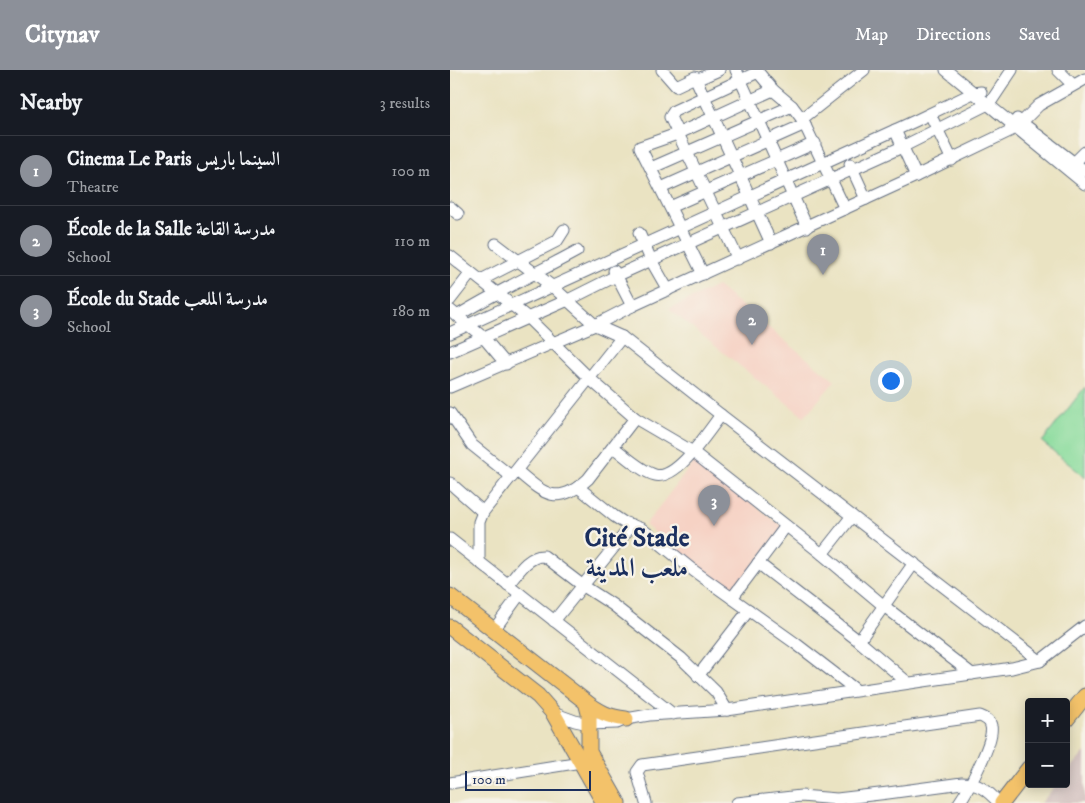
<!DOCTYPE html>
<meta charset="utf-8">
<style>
:root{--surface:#171b24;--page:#242831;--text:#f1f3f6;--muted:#9ea1a6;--line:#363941;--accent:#8c9099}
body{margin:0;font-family:"IM FELL DW Pica",Amiri,serif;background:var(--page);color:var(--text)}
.controls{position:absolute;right:15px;bottom:15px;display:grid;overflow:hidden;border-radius:5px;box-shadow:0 2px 12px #0003}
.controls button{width:45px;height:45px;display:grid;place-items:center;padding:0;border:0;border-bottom:1px solid var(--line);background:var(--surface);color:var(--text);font:25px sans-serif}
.scale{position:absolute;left:15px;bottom:12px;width:126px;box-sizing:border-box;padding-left:5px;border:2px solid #1b2f5e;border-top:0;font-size:14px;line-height:18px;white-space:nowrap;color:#1b2f5e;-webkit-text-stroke:4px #f7f3e8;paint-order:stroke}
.you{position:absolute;left:440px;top:310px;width:18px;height:18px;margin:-12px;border:4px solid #fff;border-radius:50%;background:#1a73e8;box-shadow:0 0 0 8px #1a73e833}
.badge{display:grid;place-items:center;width:32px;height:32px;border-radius:50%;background:var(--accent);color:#fff;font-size:16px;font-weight:700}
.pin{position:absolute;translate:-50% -41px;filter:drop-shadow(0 1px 2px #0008)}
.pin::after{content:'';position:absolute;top:26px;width:18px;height:15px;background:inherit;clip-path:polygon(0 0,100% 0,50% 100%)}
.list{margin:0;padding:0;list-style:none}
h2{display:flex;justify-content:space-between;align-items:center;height:65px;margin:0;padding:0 20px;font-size:21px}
h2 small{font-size:16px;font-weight:400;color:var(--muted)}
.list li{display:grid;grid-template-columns:32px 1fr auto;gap:15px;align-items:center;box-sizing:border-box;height:70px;padding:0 20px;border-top:1px solid var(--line)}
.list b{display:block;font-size:19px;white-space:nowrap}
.list p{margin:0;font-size:16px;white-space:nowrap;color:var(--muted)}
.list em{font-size:16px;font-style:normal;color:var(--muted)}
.map{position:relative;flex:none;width:635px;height:733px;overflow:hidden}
header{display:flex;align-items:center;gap:30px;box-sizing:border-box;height:70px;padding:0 25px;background:var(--accent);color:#fff}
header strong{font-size:24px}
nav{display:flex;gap:28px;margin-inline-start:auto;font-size:18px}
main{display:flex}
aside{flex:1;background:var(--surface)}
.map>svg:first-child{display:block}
.built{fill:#f6d2c4}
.industrial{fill:#d1bfbe}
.green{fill:#89db9c;stroke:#52857d}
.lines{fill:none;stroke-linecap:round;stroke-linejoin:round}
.minor-casing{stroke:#636e81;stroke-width:13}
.major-casing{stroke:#636e81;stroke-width:17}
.minor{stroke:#fff;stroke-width:11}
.major{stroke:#f3c26a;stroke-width:15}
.labels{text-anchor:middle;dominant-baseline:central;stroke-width:4.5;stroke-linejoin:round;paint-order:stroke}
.district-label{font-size:26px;font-weight:bold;fill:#1b2f5e;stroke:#f7f3e8}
</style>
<header>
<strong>Citynav</strong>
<nav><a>Map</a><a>Directions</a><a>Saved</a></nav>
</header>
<main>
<aside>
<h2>Nearby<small>3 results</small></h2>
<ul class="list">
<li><span class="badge">1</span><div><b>Cinema Le Paris السينما باريس</b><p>Theatre</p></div><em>100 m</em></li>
<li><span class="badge">2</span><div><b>École de la Salle مدرسة القاعة</b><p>School</p></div><em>110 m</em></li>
<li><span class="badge">3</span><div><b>École du Stade مدرسة الملعب</b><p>School</p></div><em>180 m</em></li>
</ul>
</aside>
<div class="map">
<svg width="635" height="733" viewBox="0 0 635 733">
<rect width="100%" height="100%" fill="#f7f3e8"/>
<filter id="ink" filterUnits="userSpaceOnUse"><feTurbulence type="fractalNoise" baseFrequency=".02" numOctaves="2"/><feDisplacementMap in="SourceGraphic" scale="10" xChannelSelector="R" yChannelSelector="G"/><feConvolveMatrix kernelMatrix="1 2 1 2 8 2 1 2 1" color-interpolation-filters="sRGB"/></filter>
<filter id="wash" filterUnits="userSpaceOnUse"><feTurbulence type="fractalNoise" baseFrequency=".0096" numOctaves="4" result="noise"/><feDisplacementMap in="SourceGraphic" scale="20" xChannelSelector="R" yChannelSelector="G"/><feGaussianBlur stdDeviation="1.12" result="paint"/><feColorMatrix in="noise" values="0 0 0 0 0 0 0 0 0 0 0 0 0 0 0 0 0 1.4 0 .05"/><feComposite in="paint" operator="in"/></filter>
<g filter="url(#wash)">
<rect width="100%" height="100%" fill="#eae3c2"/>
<g class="built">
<path d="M267,216l118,95 -31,36 -135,-108z"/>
<path d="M246,389l87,68 -50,67 -88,-69z"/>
</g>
<path class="industrial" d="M635,682v51h-44l16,-19h9v-10z"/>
<path class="green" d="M635,317v90l-43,-35z"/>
</g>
<g filter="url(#ink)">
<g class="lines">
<defs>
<g id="minor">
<path d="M212,0l14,16 19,-9 76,166"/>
<path d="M286,0l71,157"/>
<path d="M496,0l139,114"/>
<path d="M608,0l15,15"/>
<path d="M246,10l23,-10"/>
<path d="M542,30l20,-30"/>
<path d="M480,44l22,46"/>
<path d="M352,49l62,-49"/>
<path d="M567,49l68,52"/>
<path d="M445,60l21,46"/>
<path d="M400,94l16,35"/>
<path d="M620,97l15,-15"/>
<path d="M201,98l141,-62"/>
<path d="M211,118l144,-64"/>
<path d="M0,137l8,7"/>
<path d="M220,137l145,-64"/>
<path d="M189,163l13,29 16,28"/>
<path d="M46,174l57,43 42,38 27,12 99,78 319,246"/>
<path d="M0,186l77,61 63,62 45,39 58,34 129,102 62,52 88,68"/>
<path d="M288,189l-68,-142 4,-6 84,-39 15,18 19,16 10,13 43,90"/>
<path d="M164,201l18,35"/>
<path d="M253,204l-63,-127 37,-13 96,-44"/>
<path d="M31,210l76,-39 7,-11"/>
<path d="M0,230l21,-27"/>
<path d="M0,240l34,28 22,26"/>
<path d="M7,246c39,-24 80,-43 120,-65"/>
<path d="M0,263l465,-212 58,-28 8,-1"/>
<path d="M0,282l118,-52 48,-24 286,-129 86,-43"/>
<path d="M0,317l145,-62 37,-19 284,-130 100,-48 23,-23 46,-26"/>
<path d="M0,343l22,32 40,32"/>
<path d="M163,377c11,8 29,25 42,28 22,6 54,-45 66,-60"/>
<path d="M67,401c27,23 40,36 71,8l47,-61"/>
<path d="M0,413l33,29"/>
<path d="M128,417l36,29 9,6 19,7 52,42 101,72 61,47"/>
<path d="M0,469l223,175"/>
<path d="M372,484l30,-38"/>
<path d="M29,492v-40l4,-10 139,-175"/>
<path d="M308,493l101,78 48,41"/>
<path d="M58,515c9,-11 20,-30 36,-29l38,29 31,20 68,53 35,34 11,18"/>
<path d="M282,528l54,-72"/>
<path d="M104,551l78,-96"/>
<path d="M43,561l27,-37"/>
<path d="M409,571l55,-78"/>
<path d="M248,606l51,-66"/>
<path d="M103,643l22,8 14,3 28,-1 9,-4 23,-4 78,-5 285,-42 28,-7 45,-35"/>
<path d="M0,713l131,-21"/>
<path d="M196,733l-9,-31 5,-7 338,-49c5,2 10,4 11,10 4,14 -23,64 -32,77"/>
<path d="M287,733l64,-7 36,3 51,-6 74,-10c17,0 26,8 37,20"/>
</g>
<g id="major">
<path d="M0,526l136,106 3,11v39l29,51"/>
<path d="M0,557l88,69 15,17 51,90"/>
<path d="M136,632c13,10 23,15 40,17"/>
<path d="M616,650l19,-24"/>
<path d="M552,733l27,-35"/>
</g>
</defs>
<use href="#minor" class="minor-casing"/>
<use href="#major" class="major-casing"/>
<use href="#minor" class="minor"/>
<use href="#major" class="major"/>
</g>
</g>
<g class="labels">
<g class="district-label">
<text x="187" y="468">Cité Stade<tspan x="187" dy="30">ملعب المدينة</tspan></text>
</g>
</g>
</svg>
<div class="controls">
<button>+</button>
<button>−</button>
</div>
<div class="scale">100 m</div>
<div class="you"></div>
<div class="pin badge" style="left:373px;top:205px">1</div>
<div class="pin badge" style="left:302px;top:275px">2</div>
<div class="pin badge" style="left:264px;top:456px">3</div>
</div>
</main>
